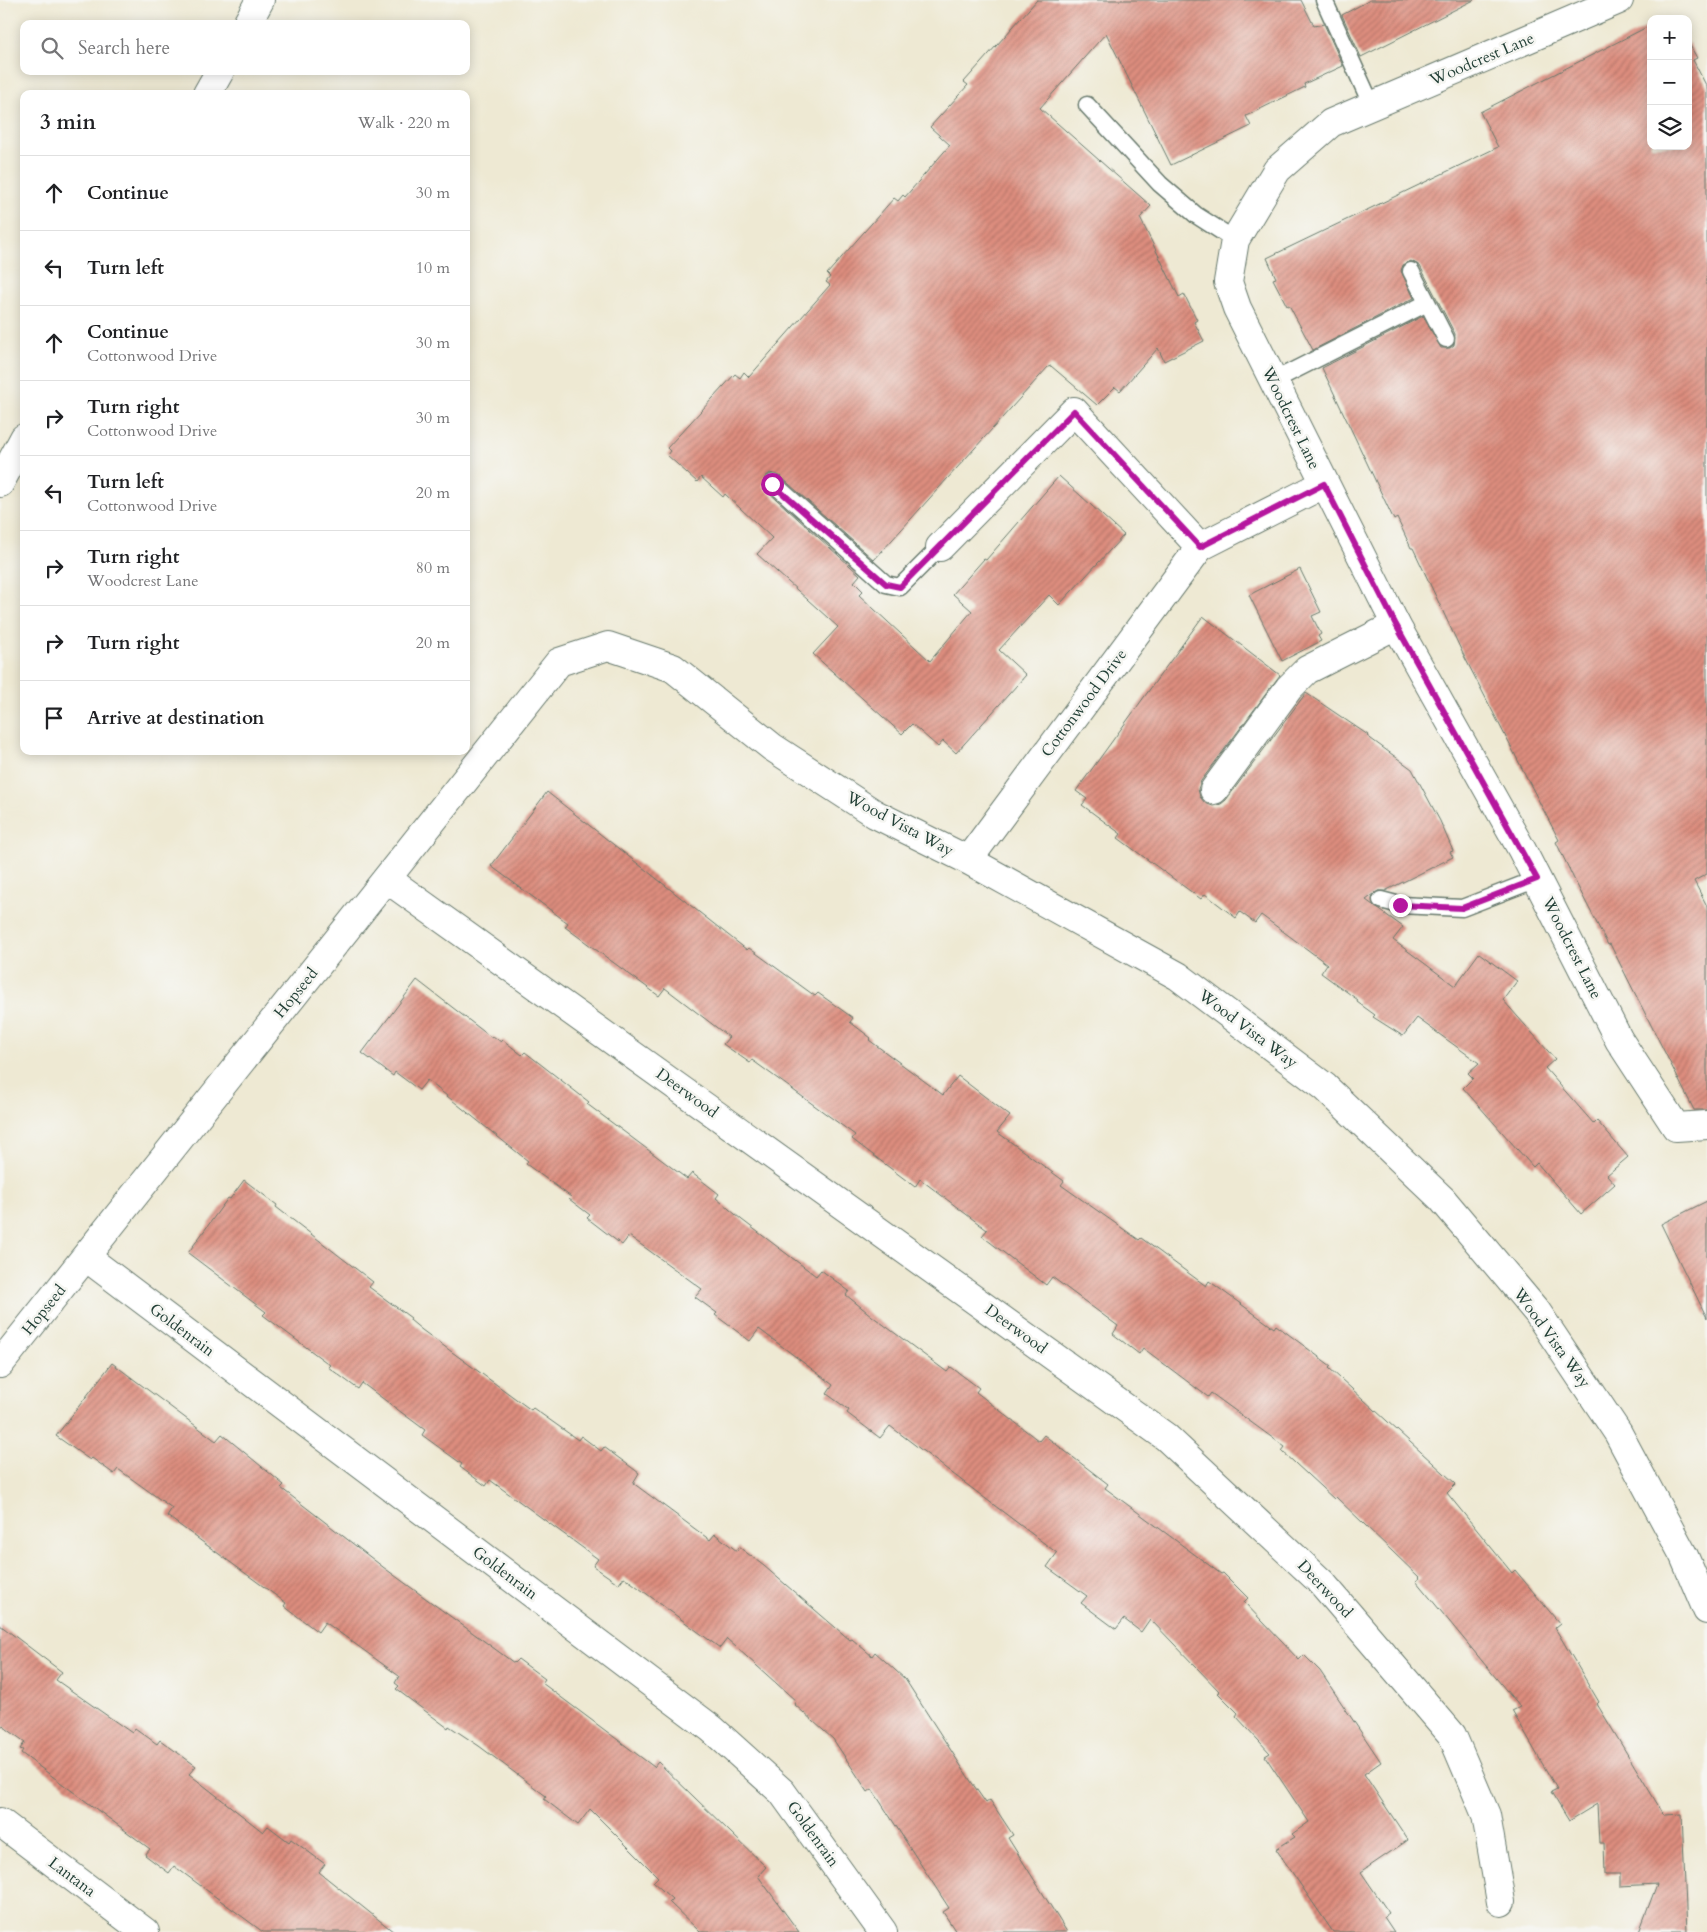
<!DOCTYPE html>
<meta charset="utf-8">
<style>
:root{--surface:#fff;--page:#f2f2f2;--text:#202124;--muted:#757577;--line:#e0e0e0}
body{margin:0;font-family:Cardo,serif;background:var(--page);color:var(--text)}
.controls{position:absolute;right:15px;top:15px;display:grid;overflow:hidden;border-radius:10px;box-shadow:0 2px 12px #0003}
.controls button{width:45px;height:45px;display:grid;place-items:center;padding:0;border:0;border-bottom:1px solid var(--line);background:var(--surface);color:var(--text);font:25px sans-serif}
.stop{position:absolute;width:15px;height:15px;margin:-11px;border:4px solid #b5179e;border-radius:50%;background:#fff}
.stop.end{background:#b5179e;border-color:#fff;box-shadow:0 1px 5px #0008}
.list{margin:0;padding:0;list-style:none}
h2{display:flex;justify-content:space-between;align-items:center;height:65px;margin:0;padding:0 20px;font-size:21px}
h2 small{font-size:16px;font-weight:400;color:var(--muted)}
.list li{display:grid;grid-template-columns:32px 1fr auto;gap:15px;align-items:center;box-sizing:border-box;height:75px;padding:0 20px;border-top:1px solid var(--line)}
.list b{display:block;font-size:19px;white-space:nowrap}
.list p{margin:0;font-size:16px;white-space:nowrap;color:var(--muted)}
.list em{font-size:16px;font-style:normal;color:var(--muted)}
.icon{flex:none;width:28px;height:28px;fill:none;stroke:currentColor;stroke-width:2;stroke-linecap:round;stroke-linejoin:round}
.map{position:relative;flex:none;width:1707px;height:1932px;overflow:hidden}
.search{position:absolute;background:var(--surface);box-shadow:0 2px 12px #0003;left:20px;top:20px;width:450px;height:55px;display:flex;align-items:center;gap:12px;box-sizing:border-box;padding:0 18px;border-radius:10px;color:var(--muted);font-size:19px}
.panel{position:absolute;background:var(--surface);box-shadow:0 2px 12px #0003;left:20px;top:90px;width:450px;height:665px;border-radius:10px}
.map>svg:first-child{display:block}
.building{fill:url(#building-hatch)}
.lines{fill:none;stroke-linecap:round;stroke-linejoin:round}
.service-casing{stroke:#67796c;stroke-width:19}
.minor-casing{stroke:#67796c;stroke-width:30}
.motorway-casing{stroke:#67796c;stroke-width:30}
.service{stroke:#fff;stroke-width:16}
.minor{stroke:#fff;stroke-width:28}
.motorway{stroke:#fff;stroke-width:28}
.route{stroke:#b5179e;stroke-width:6}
.labels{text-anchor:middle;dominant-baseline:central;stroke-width:5;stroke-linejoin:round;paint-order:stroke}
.street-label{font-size:16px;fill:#1f3d34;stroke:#f6f6f2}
</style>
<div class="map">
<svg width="1707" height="1932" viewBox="0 0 1707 1932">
<defs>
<pattern id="building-hatch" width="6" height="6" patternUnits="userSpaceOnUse" patternTransform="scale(1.25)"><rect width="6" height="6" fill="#dd8d7e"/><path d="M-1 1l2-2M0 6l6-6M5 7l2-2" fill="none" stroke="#b37468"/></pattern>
</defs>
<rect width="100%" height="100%" fill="#f6f6f2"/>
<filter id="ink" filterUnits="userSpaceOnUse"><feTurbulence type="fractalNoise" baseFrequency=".02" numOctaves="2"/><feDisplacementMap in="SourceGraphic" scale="10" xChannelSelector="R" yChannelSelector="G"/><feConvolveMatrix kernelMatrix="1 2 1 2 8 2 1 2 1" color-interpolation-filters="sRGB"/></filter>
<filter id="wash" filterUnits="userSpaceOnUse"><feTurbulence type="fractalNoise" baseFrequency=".0096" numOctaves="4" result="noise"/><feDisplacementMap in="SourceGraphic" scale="20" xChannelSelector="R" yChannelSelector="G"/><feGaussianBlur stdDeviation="1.12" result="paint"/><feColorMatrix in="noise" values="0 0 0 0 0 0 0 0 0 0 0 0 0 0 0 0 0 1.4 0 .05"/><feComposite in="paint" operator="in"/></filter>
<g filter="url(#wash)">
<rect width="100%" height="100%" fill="#eee9d3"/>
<g id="blocks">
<g class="building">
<path d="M1037,0h264l13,26 10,-2 19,42 -39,18 1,3 -59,29 5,10 -80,39 -65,-132 -66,75 111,98 -11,12 39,79 5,-3 13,26 -3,2 10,19 -40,20 -6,-13 -38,43 -5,-4 -18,18 -46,-39 -3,1 -174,193 -94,-84 -10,-3 -5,4 -2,9 3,4 94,85 -6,7 9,9 -4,4 71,66 42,-50 -19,-17 31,-35 2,1 73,-84 65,59 -65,70 -10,-10 -50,55 27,25 -70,78 -13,-12 -5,6 -26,-23 -10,10 -89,-80 25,-27 -81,-73 15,-16 -47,-44 -2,3 -22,-20 -4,5 -30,-27 3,-4 -3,-3 68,-74 5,4 4,-6 5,5 81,-92 -4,-3 4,-5 -3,-3 67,-76 4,3 5,-6 2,2 45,-52 -20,-18 38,-42 -4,-3z"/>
<path d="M1370,0h104l-113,57 -19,-42z"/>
<path d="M1651,25v121h37v-104l9,16 -4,2 14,27v787l-13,7 13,25v204h-13l-84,-166 -2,1 -34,-66 -18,-37 3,-2 -96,-186 -50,-106h-2l-14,-30 -3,2 -72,-152 101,-52 18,32h9l4,-3 1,-11 -35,-68 -9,-5 -8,4 -2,6 13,27 -101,52 -24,-45 -2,1 -14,-27 3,-1 -9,-20 231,-111 -18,-35z"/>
<path d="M1300,569l21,43 -9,4 9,18 -3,2 3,5 -39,20 -33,-66z"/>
<path d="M1203,616l77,59 -79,106 -3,8 2,8 5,6 8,3 8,-2 5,-4 80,-107 62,42 -1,1 45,33 28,52 13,30 -3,1 3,5 -68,34h-7l-12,9 37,27 -10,13 62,46 24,-33 38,28 -14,19 52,59 -10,9 49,56 3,-3 31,36 -21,18 8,9 -34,30 -44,-51 -4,4 -70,-79 10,-10 -5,-5 11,-10 -62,-45 -14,18 -30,-19 2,-2 -18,-13 1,-2 -37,-27 6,-9 -66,-49 -6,8 -15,-11 -4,6 -31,-24 -4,5 -83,-61 3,-4 -39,-29 5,-6 -11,-8z"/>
<path d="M547,792l200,158 2,-2 66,48 3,-3 35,25 -3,4 21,16 -2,2 74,55 15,-19 52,40 -13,16 67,49 -3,4 78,55 2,-2 65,48 3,-5 65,47 2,-3 55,41 -2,2 127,116 -9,9 65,80 3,-3 45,54 -5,4 44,74 -2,2 67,111 18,-1 5,118h-48l18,-48 -37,2v-12h-15l-1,-31h-5l-2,-39 -28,17 -18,-29 6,-3 -45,-78 8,-4 -104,-126 4,-3 -84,-81 -2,2 -52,-48 3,-4 -74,-54 -3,4 -65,-49 -4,6 -26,-20 5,-8 -66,-49 -6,8 -64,-49 5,-6 -67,-51 -5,8 -63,-48 3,-4 -103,-75 -2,3 -27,-19 6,-7 -64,-49 -6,8 -94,-69 3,-4 -77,-57z"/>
<path d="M417,980l75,58 1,-2 8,6 2,-2 19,15 3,-3 64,50 -2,2 100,75 5,-6 27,21 -3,4 26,22 74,56 5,-6 28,21 -3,4 26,21 75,56 4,-5 28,21 -3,4 63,49 5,-6 64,49 -3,4 116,86 2,-1 25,25 -4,4 55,58 5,-5 16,16 61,91 -17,12 44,66 -47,32 28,41 -5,4 10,15h-61l-57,-83 19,-12 -3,-3 17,-12 -44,-66 5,-3 -34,-37 2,-3 -20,-20 2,-1 -70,-73 -9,13 -17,-13 -8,10 -35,-26 6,-7 -40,-29 10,-14 -167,-127 -10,12 -33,-25 2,-3 -22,-16 6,-9 -74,-56 -9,12 -35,-26 2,-2 -22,-16 7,-8 -73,-53 -7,9 -35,-27 3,-3 -21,-16 2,-2 -45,-33 2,-3 -101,-81 -8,10 -24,-18 -2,4 -31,-23z"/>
<path d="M244,1180l33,25 -1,2 97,75 -4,5 42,31 -1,2 12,10 109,80 2,-2 45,32 3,-4 20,15 3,-4 35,26 -6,10 77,57 5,-6 22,17 2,-4 25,19 86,74 2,-1 20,17 3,-4 30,27 65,101 16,23 4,-3 23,35 -5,3 59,94h-111l-13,-20 6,-4 -77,-119 -4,3 -35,-53 -39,-35 2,-3 -69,-62 -7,9 -96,-71 -5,7 -26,-18 5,-7 -108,-79 -4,6 -26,-19 2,-3 -40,-29 3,-5 -63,-47 -4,6 -30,-22 2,-2 -67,-50 3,-3 -78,-59 40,-55 2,1z"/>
<path d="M1707,1201v117l-46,-94z"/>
<path d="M112,1363l104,78 6,-7 62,51 -3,3 102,79 131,96 4,-4 27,20 -3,4 112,84 4,-5 108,105 -8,9 41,56h-99l-31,-30 3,-3 -19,-17 5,-5 -68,-68 -12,16 -34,-26 2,-3 -67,-50 -30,-20 -1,2 -52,-39 3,-3 -4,-3 4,-7 -74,-54 -7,10 -34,-26 2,-3 -119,-87 5,-8 -54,-39 -4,5 -22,-16 -2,2 -34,-24z"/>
<path d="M0,1625l62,47 -6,8 76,53 3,-5 22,16 3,-4 36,26 -7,8 74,58 5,-6 21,16 2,-3 34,25 -6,8 75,60h-131l-89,-66 -5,7 -24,-18 5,-6 -129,-96 2,-3 -3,-1 5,-7 -25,-18z"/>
</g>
</g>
</g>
<g filter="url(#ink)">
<use href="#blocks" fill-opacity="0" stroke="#67796c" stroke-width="1"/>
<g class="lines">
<defs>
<g id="service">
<path d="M1324,0l48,106"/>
<path d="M1087,105l73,79 36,31 39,25"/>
<path d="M1411,271l35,68"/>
<path d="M1273,381l154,-78"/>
<path d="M773,483l113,101 14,3 40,-40"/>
<path d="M1381,900l19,5 62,3 75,-29"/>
</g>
<g id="minor">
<path d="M1619,0l-288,123 -54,47 -42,70 -7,42 9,26 159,317 126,225 97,190 57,87 31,-2"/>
<path d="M940,547l134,-136 126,136"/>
<path d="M1214,790l75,-102 18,-18 89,-45"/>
<path d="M968,860l232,-313 124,-63"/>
<path d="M387,879l779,558 156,146 130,152 34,80 15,87"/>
<path d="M86,1257l626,472 70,63 101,140"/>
<path d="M0,1364l559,-702 49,-16 65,22 99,79 103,67 93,46 210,116 147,111 117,112 95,113 81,121 66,123 23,54"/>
<path d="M0,1822l145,110"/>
</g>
<g id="motorway">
<path d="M247,24l13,-24"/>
<path d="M207,94l13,-23"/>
<path d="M0,483l24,-45"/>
</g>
</defs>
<use href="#service" class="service-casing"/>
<use href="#minor" class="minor-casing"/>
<use href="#motorway" class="motorway-casing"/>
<use href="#service" class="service"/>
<use href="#minor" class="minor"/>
<use href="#motorway" class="motorway"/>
</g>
</g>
<g class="lines" filter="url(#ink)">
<path class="route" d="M772,484l114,100 14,3 174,-176 126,136 124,-63 72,141 141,254 -75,29 -62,-3"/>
</g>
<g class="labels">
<g class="street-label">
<text transform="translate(1482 59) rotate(-23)">Woodcrest Lane</text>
<text transform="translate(1291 418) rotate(64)">Woodcrest Lane</text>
<text transform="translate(1084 703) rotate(-53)">Cottonwood Drive</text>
<text transform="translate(900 824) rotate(28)">Wood Vista Way</text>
<text transform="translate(1572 948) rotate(63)">Woodcrest Lane</text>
<text transform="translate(296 993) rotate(-51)">Hopseed</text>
<text transform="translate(1248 1029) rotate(37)">Wood Vista Way</text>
<text transform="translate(687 1093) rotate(36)">Deerwood</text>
<text transform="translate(44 1310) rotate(-51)">Hopseed</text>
<text transform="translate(1016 1329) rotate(36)">Deerwood</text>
<text transform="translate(182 1330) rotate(37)">Goldenrain</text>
<text transform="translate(1552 1338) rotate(54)">Wood Vista Way</text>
<text transform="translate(505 1573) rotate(37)">Goldenrain</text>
<text transform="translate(1325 1589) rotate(47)">Deerwood</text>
<text transform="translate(813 1834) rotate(54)">Goldenrain</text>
<text transform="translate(72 1877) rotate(37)">Lantana</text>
</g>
</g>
</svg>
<div class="controls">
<button>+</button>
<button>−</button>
<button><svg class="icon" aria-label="layers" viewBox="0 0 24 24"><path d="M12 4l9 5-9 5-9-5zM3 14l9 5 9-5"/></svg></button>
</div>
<div class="stop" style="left:772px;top:484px"></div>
<div class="stop end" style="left:1400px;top:905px"></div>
<div class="search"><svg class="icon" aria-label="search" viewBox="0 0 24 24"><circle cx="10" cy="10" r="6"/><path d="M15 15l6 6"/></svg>Search here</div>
<section class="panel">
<h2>3 min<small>Walk · 220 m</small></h2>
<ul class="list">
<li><svg class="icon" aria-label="ahead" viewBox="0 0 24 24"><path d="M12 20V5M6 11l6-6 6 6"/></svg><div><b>Continue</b></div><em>30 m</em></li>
<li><svg class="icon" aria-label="left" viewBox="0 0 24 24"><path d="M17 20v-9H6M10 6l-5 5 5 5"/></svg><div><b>Turn left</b></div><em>10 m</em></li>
<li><svg class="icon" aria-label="ahead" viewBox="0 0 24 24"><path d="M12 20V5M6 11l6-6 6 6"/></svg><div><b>Continue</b><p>Cottonwood Drive</p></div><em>30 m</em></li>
<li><svg class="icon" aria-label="right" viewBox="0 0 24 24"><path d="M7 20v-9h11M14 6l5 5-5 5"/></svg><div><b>Turn right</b><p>Cottonwood Drive</p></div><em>30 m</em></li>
<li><svg class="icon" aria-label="left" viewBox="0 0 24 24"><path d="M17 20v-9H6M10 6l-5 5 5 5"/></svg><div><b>Turn left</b><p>Cottonwood Drive</p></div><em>20 m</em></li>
<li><svg class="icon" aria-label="right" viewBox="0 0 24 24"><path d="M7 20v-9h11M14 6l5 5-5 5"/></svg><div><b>Turn right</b><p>Woodcrest Lane</p></div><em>80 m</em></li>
<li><svg class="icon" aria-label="right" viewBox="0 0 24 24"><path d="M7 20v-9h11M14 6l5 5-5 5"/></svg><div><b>Turn right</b></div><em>20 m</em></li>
<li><svg class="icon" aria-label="arrive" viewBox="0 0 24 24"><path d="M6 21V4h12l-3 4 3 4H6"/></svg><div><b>Arrive at destination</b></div></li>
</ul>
</section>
</div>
